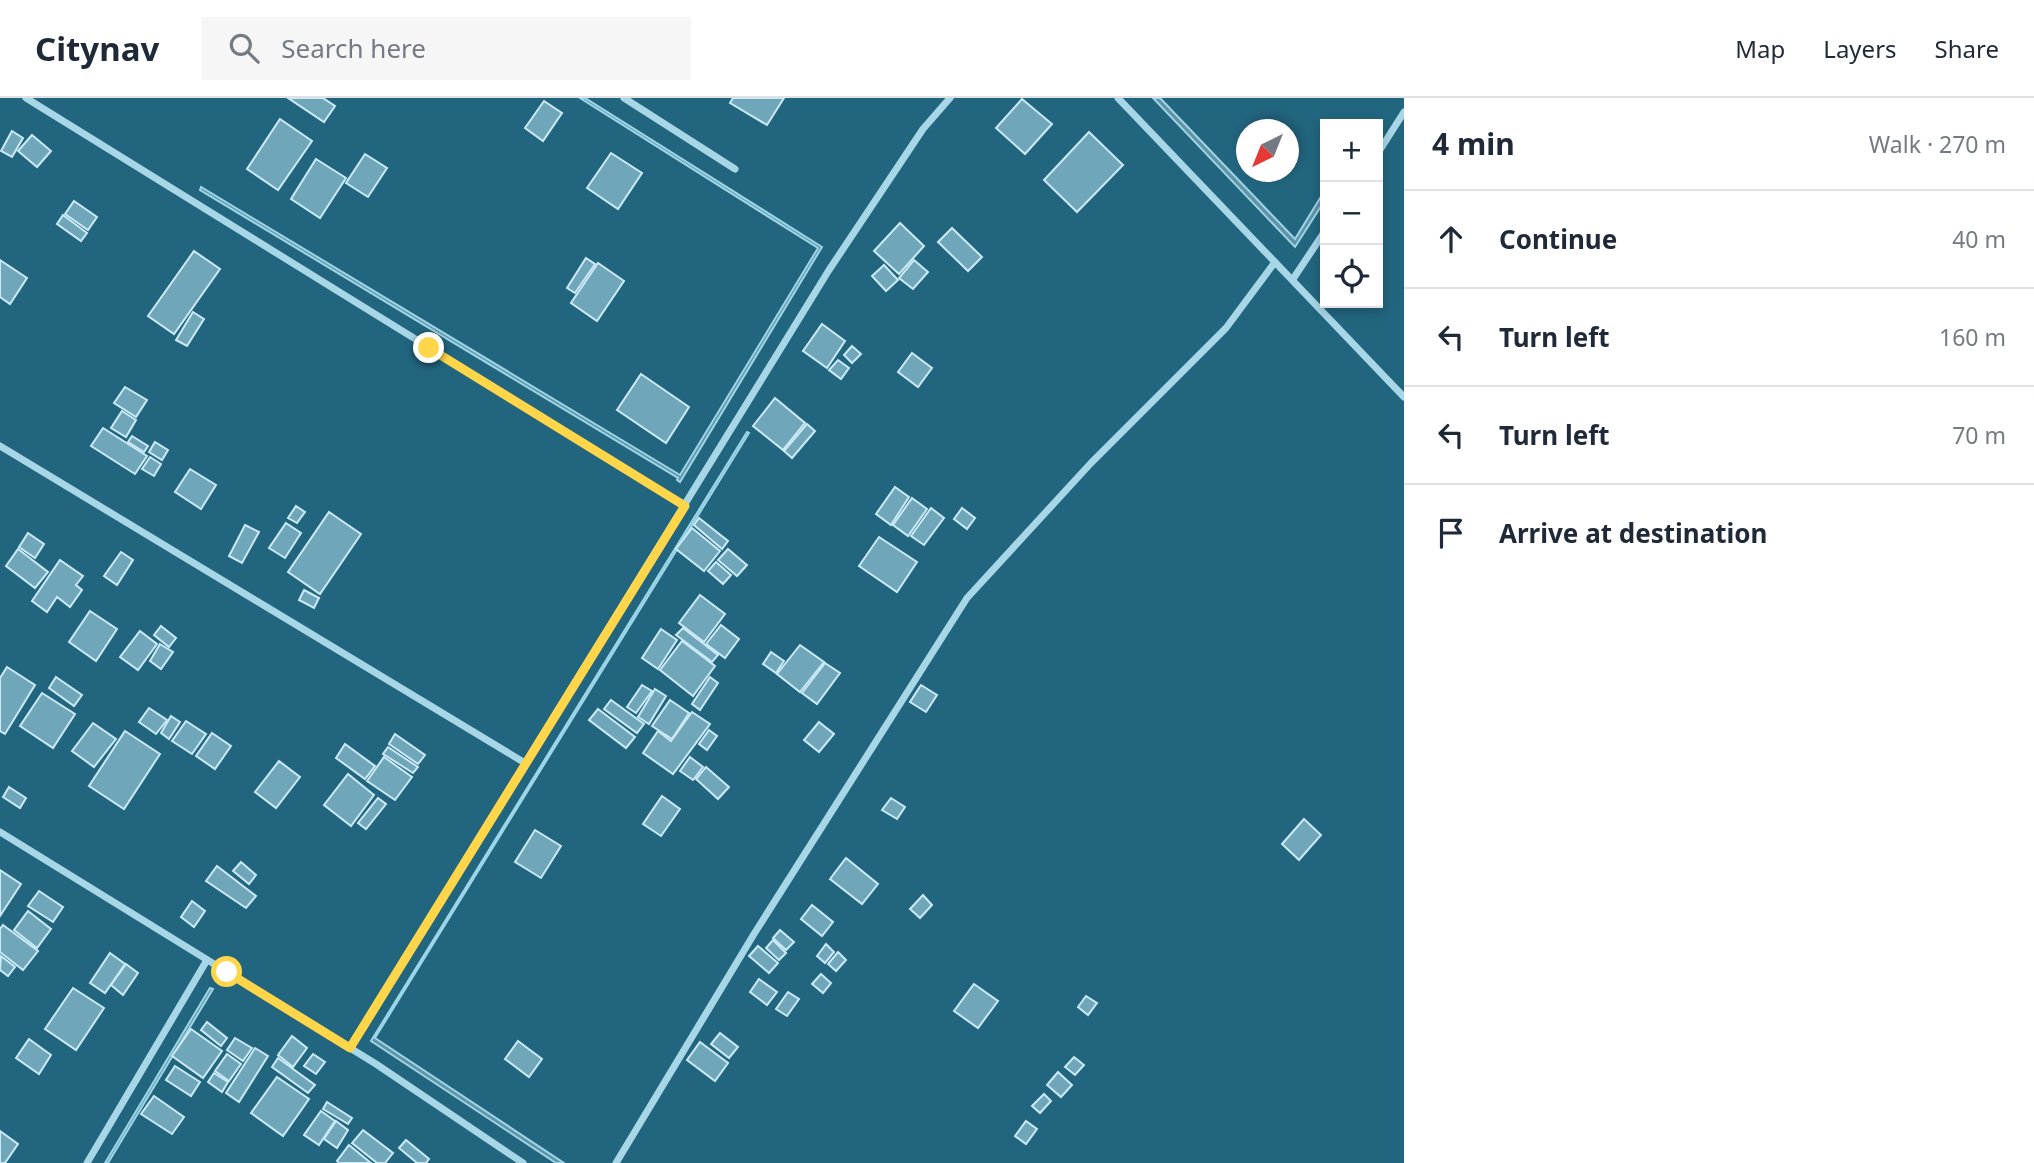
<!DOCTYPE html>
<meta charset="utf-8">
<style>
:root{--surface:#fff;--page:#f6f6f7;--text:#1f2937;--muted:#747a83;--line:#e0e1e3}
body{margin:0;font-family:"Noto Sans",sans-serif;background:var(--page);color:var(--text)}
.controls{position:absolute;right:21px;top:21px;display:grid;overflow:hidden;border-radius:0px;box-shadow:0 4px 10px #0003}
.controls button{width:63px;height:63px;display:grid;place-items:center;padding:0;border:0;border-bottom:2px solid var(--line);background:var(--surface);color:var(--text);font:35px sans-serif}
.compass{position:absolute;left:1236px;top:21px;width:63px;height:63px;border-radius:50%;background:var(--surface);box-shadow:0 4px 10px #0003;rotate:223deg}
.stop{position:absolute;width:21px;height:21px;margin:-16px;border:5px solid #ffd54a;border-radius:50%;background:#fff}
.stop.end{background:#ffd54a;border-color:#fff;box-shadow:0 2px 7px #0008}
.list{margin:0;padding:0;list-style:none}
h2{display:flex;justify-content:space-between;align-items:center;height:91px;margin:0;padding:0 28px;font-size:30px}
h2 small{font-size:23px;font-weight:400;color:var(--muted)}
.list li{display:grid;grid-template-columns:46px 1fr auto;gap:21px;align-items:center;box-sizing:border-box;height:98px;padding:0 28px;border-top:2px solid var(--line)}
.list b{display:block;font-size:26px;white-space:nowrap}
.list em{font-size:23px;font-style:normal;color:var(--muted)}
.icon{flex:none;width:38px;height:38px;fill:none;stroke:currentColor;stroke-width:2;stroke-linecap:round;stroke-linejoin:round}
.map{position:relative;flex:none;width:1404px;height:1065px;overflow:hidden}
header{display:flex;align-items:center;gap:42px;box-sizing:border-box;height:98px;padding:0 35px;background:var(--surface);border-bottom:2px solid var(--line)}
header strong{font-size:33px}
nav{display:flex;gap:38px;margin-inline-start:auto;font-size:24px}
.search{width:490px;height:63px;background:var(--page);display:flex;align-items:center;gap:18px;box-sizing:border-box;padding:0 24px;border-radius:0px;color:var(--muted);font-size:26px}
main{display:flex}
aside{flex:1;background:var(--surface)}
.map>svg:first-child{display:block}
.water{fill:#6292a4;stroke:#9ad5e8;stroke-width:2}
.building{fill:#70a6ba;stroke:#caeaf5;stroke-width:2}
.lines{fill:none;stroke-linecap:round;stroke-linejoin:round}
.street{stroke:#a7d6e7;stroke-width:7}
.route{stroke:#ffd54a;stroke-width:9}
</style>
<header>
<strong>Citynav</strong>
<div class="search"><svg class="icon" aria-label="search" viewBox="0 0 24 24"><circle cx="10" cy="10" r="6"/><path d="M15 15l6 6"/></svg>Search here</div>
<nav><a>Map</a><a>Layers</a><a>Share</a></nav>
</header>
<main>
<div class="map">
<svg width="1404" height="1065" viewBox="0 0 1404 1065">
<rect width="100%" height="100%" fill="#22657e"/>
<g class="water">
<path d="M580,0h5l237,149 -142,235 -3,-2 1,-2 -478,-288 1,-3 479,288 138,-227z"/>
<path d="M1153,0h7l135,141 30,-49v10l-30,47z"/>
<path d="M747,334l2,1 -374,605 189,125h-8l-185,-122z"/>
<path d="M210,890l3,1 -105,174h-3z"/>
</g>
<g class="building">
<path d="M288,0h35l12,8 -11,16z"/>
<path d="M733,0h51l-17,27 -37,-22z"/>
<path d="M1022,1l30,25 -27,30 -29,-26z"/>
<path d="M544,3l18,12 -19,28 -18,-13z"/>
<path d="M280,21l32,22 -34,49 -31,-21z"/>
<path d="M12,33l11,7 -11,19 -11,-6z"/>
<path d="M1089,34l34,33 -46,47 -33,-32z"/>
<path d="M32,37l19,16 -14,16 -19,-16z"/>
<path d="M611,55l31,20 -24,36 -31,-21z"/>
<path d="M365,56l22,14 -19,29 -22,-14z"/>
<path d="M316,61l30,19 -26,40 -29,-19z"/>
<path d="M74,103l23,16 -9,13 -23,-16z"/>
<path d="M63,117l24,18 -6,8 -24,-17z"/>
<path d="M900,125l24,23 -25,28 -25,-23z"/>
<path d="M952,130l30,29 -14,14 -30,-29z"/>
<path d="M194,153l26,18 -46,65 -26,-18z"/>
<path d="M586,160l9,6 -20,29 -8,-5z"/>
<path d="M0,162l27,18 -17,26 -10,-7z"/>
<path d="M914,162l14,12 -15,17 -14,-11z"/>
<path d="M598,165l26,18 -27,40 -26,-18z"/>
<path d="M884,167l14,15 -12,11 -14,-15z"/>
<path d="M193,214l11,7 -17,27 -11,-6z"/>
<path d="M822,226l23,17 -18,27 -24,-17z"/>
<path d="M852,248l9,8 -9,9 -8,-8z"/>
<path d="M912,255l20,15 -14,19 -20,-15z"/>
<path d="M838,262l11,8 -8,11 -12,-9z"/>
<path d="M641,276l48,33 -23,36 -49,-33z"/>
<path d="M125,289l22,13 -11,17 -22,-14z"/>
<path d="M775,300l30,25 -22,27 -30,-24z"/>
<path d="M122,313l14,9 -10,17 -15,-9z"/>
<path d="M807,326l8,7 -23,27 -8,-7z"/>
<path d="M103,330l44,28 -12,18 -44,-28z"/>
<path d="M132,338l16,10 -4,6 -16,-10z"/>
<path d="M155,344l13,8 -6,10 -13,-8z"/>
<path d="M150,359l11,7 -7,12 -12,-7z"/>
<path d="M190,371l26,16 -15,24 -26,-17z"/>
<path d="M895,389l14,10 -18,28 -15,-11z"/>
<path d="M912,400l15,11 -19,27 -15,-11z"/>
<path d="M296,408l9,6 -8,11 -9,-5z"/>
<path d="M931,410l13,10 -20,27 -13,-9z"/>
<path d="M962,410l13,10 -8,11 -13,-10z"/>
<path d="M329,414l32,22 -41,60 -32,-22z"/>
<path d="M699,420l29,23 -6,8 -28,-24z"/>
<path d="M286,425l15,10 -16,25 -16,-10z"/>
<path d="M245,427l14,7 -17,31 -13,-7z"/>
<path d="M692,430l28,23 -16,20 -28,-22z"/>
<path d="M28,435l16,11 -9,14 -16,-11z"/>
<path d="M879,439l38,25 -20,30 -38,-26z"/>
<path d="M18,451l30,23 -13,16 -29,-22z"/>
<path d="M728,451l19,16 -10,11 -19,-16z"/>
<path d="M121,454l12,8 -16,25 -13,-9z"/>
<path d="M60,462l23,16 -7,9 6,5 -12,17 -13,-10 -10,15 -15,-11z"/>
<path d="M716,464l15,13 -8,9 -15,-13z"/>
<path d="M304,492l15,8 -5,10 -15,-8z"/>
<path d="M700,497l25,19 -21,28 -25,-19z"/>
<path d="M90,513l27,18 -21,32 -27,-19z"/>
<path d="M721,527l18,14 -14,19 -19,-14z"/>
<path d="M161,528l15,12 -7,9 -15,-12z"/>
<path d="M683,530l35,27 -6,7 -36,-27z"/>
<path d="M661,531l16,11 -19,29 -16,-11z"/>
<path d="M140,533l17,13 -19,26 -18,-13z"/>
<path d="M682,543l33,25 -22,30 -33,-26z"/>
<path d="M160,546l13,8 -12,17 -11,-8z"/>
<path d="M800,547l24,17 -24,30 -23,-18z"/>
<path d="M771,554l13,9 -8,12 -13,-9z"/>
<path d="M825,565l15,10 -23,31 -15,-11z"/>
<path d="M7,569l28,18 -30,49 -5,-3v-53z"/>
<path d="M56,579l26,18 -8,11 -25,-18z"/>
<path d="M710,579l8,6 -18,27 -8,-6z"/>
<path d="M642,587l10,6 -16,22 -9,-6z"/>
<path d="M921,587l16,10 -11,17 -16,-10z"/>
<path d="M655,591l11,7 -17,28 -11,-7z"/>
<path d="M42,595l33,21 -22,34 -33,-22z"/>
<path d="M611,602l33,24 -7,9 -33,-24z"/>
<path d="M670,602l19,13 -17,26 -20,-13z"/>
<path d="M149,610l18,12 -11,14 -17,-12z"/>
<path d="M598,611l37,28 -9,11 -37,-28z"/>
<path d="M692,614l18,12 -37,50 -30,-21 15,-22 13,10z"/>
<path d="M171,618l9,6 -11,17 -8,-6z"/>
<path d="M186,623l20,13 -14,20 -20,-13z"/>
<path d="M819,624l15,12 -15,18 -15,-12z"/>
<path d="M93,625l23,16 -22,28 -22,-16z"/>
<path d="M709,632l8,6 -10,14 -8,-6z"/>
<path d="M125,633l35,23 -36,55 -35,-23z"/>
<path d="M212,635l19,13 -16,23 -19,-13z"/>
<path d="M395,636l30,21 -7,9 -29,-20z"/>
<path d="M345,646l30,22 -10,13 -29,-21z"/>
<path d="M388,649l30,20 -5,6 -30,-19z"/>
<path d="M384,659l28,20 -17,23 -28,-19z"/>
<path d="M690,659l13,10 -10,13 -13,-9z"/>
<path d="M279,663l21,16 -24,31 -21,-16z"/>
<path d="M706,669l23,20 -11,12 -22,-20z"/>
<path d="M348,676l26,21 -23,31 -27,-21z"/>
<path d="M9,689l17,11 -6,10 -17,-11z"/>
<path d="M662,698l18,13 -19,27 -18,-12z"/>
<path d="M378,700l8,6 -20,25 -8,-6z"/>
<path d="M891,700l14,9 -8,12 -15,-9z"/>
<path d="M1304,721l17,16 -22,25 -17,-16z"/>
<path d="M535,732l26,16 -20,32 -26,-16z"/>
<path d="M846,760l32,26 -16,20 -32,-25z"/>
<path d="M241,764l15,13 -7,9 -16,-13z"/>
<path d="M217,768l39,30 -10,12 -40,-27z"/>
<path d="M0,772l21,14 -21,32z"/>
<path d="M39,793l24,16 -10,15 -25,-16z"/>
<path d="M923,797l9,10 -12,13 -10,-9z"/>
<path d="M192,803l13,10 -11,16 -13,-10z"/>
<path d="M812,807l21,17 -11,14 -21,-17z"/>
<path d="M28,813l23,18 -14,19 -23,-18z"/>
<path d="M3,827l35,26 -15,19 -23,-18v-23z"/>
<path d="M780,832l14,12 -8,8 -13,-12z"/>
<path d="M773,842l13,13 -7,7 -13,-12z"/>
<path d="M826,846l8,8 -9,11 -8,-7z"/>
<path d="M758,848l20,17 -9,10 -20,-17z"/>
<path d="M838,854l8,8 -10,11 -8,-7z"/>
<path d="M110,855l15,11 -20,29 -15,-10z"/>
<path d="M1,858l14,11 -7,9 -8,-6z"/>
<path d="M126,866l12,9 -15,22 -12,-10z"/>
<path d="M821,876l10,9 -8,10 -11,-9z"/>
<path d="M759,881l18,13 -10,13 -17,-13z"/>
<path d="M974,886l24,17 -20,27 -24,-17z"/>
<path d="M73,890l31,20 -28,42 -31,-21z"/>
<path d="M788,894l11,7 -12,17 -11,-7z"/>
<path d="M1086,898l11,7 -9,12 -10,-8z"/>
<path d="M207,924l20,16 -6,8 -20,-16z"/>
<path d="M191,931l31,22 -19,27 -31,-22z"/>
<path d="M720,935l18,14 -9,11 -18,-14z"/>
<path d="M292,938l15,12 -14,19 -15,-12z"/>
<path d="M235,940l17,10 -9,13 -16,-11z"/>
<path d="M29,941l22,16 -12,19 -23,-16z"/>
<path d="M518,943l24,18 -13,18 -24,-18z"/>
<path d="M700,944l28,21 -13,18 -28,-21z"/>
<path d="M255,950l13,8 -29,46 -13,-9z"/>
<path d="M227,956l14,10 -12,17 -14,-10z"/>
<path d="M313,956l12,8 -9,12 -12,-8z"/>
<path d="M1074,959l10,8 -9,10 -10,-8z"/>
<path d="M278,960l37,27 -7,8 -36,-26z"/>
<path d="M175,968l25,16 -9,14 -25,-16z"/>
<path d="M1058,974l14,13 -11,12 -14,-12z"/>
<path d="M214,975l14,9 -6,10 -14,-10z"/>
<path d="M277,979l32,22 -26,37 -32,-23z"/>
<path d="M1044,996l7,7 -11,12 -8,-7z"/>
<path d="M154,998l30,21 -12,17 -31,-20z"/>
<path d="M327,1004l25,16 -4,6 -25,-15z"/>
<path d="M321,1013l14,10 -16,24 -15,-10z"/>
<path d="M336,1023l12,9 -11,18 -13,-9z"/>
<path d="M1026,1023l11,8 -11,15 -11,-8z"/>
<path d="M363,1032l30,23 -8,10h-8l-25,-20z"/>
<path d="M0,1033l18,13 -13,19h-5z"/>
<path d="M406,1042l23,19 -3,4h-9l-18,-15z"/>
<path d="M349,1047l22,18h-32l-2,-2z"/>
</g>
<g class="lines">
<g class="street">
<path d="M26,0l659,408"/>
<path d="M624,0l111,71"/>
<path d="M1118,0l286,299"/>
<path d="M1378,55l26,-41"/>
<path d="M1293,181l32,-48"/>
<path d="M0,348l525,317"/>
<path d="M0,734l376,232 147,99"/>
<path d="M350,950l479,-778 94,-141 27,-31"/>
<path d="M87,1065l120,-203"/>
<path d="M616,1065l138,-229 213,-336 124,-135 135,-135 49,-66"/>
</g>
</g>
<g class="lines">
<path class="route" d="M227,874l123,76 335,-542 -256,-158"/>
</g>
</svg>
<div class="controls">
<button>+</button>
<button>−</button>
<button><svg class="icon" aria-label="locate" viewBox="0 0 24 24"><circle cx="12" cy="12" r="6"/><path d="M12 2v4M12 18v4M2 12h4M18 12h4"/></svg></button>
</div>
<svg class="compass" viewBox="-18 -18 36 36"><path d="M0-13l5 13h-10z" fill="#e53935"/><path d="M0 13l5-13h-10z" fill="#747a83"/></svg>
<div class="stop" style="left:227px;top:874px"></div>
<div class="stop end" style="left:429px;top:250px"></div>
</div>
<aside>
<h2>4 min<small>Walk · 270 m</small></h2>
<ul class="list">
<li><svg class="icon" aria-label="ahead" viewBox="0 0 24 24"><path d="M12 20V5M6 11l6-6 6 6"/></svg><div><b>Continue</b></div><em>40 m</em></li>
<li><svg class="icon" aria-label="left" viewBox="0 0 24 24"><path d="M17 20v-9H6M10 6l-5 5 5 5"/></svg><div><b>Turn left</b></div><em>160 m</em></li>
<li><svg class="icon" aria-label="left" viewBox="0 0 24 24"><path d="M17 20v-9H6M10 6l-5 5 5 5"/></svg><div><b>Turn left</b></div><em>70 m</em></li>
<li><svg class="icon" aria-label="arrive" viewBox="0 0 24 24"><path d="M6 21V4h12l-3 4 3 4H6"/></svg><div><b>Arrive at destination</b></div></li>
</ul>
</aside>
</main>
